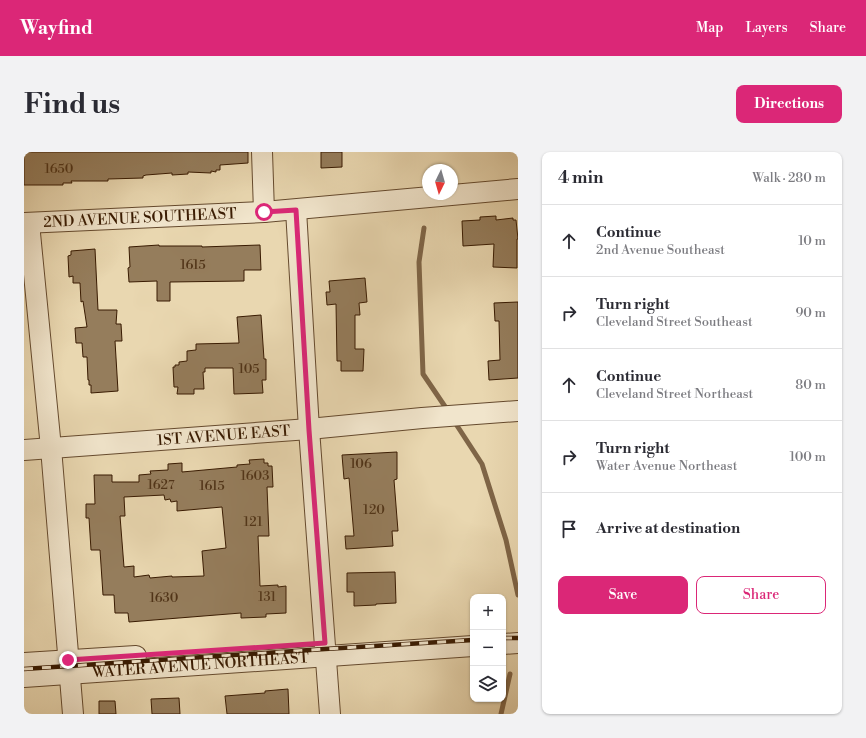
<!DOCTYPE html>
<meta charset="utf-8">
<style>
:root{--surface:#fff;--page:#f2f2f3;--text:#2b2b33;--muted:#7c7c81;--line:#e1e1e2;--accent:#db2777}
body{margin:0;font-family:"Libre Bodoni",serif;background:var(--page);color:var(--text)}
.controls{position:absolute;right:12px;bottom:12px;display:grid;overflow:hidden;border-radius:8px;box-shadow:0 1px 3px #0004}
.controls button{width:36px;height:36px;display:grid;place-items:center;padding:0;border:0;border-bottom:1px solid var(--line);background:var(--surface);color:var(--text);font:20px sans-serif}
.compass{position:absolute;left:398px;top:12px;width:36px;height:36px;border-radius:50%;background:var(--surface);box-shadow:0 1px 3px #0004;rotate:185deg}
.stop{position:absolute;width:12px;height:12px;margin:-9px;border:3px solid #db2777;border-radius:50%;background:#fff}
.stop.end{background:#db2777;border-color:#fff;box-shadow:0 1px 4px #0008}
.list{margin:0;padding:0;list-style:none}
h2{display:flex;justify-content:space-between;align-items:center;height:52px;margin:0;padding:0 16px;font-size:17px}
h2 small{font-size:13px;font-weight:400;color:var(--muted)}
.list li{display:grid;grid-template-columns:26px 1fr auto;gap:12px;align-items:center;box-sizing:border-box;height:72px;padding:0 16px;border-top:1px solid var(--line)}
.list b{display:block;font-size:15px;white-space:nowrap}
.list p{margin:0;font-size:13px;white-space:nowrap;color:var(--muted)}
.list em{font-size:13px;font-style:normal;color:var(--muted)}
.actions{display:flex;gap:8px;padding:12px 16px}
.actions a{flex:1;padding:9px 0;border:1px solid var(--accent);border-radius:8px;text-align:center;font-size:14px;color:var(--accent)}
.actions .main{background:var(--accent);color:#fff}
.icon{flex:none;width:22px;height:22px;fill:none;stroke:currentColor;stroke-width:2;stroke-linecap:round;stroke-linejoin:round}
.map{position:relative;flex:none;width:494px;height:562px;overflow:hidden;border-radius:8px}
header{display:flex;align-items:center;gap:24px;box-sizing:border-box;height:56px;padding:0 20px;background:var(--accent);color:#fff}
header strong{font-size:19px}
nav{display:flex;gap:22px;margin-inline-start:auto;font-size:14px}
.intro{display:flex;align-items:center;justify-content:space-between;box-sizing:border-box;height:96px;padding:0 24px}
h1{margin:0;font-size:28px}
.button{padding:10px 18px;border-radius:8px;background:var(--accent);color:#fff;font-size:14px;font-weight:700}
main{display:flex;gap:24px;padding:0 24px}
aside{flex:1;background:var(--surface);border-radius:8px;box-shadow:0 1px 3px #0004}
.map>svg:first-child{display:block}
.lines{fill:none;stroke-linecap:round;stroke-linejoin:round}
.stream{stroke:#7f6547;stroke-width:5}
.building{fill:#957d5c;stroke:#391b02;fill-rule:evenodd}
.street-casing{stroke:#654a2e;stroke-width:22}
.street{stroke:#f1e5cc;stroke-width:20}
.rail-casing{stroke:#391b02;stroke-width:4.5}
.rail{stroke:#f1e5cc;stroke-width:3;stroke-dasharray:9;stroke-linecap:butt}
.route{stroke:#db2777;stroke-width:5}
.labels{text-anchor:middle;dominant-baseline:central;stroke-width:4;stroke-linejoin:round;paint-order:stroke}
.number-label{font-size:13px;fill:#503418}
.street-label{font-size:15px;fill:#391b02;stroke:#f1e5cc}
</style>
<header>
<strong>Wayfind</strong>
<nav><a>Map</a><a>Layers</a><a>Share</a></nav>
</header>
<div class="intro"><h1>Find us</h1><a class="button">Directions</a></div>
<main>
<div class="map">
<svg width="494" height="562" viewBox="0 0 494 562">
<rect width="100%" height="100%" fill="#e9d7b0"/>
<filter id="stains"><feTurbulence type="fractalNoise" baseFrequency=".005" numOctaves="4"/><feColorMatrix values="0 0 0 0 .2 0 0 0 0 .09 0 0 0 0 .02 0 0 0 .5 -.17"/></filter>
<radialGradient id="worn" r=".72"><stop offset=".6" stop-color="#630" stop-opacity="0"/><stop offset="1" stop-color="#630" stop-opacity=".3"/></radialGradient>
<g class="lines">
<g class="stream">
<path d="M400,76l-5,34 4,112 25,37"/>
<path d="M430,269l28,43 24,76 12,55"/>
<path d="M477,562l9,-40"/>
</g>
</g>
<g class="building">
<path d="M0,0h224v11l-28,2v5h-4v2l-5,-1v2l-23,-1v2l-16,1v-2l-26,2 -3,1v2l-35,1v2h-37l1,2h-9v2h-39z"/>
<path d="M297,0h21v15l-21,1z"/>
<path d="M472,64v4l17,-2v2h3l2,19h-1v29l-24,-1 1,-23 -31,2 -1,-25 18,-1v-3z"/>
<path d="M135,93v1h43v1l58,-2 1,25h-17v11l-74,1v19h-13v-20l-28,1 -1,-14 2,-1 -1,-20z"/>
<path d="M71,97l3,61h19l-1,14h5l1,17h-7l3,50 -27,2v-8h-2v-5h-1l-1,-23h-4l-1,-14h-6l-1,-15 12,-1 -4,-26 -2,1 -1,-19h-7v-7l-4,1 -1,-21 3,-1v-4z"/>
<path d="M341,126l2,24 -8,1 1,12h-5v34h9l-1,22h-22v-10h-4l-1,-57 -9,1 -1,-13h4l-1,-11z"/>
<path d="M494,150v76l-29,2 -1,-19 12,-1 -1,-39h-4l-1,-18z"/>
<path d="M237,163l3,44h2v21h-4l1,13 -29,1 -1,-26h-28v4h-2l1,17h-10v5h-17l1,-7h-4l-1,-20h2v-2h4v-3l8,-1v-10l9,-1v-6l43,-1 -2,-26z"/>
<path d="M373,300v27l-3,1 4,51h-6l1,15 -47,3 -1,-13h9l-5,-58 -5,1 -2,-24z"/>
<path d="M240,307v4h4v3h4l1,21h-6l2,49h-11l2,50 18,-1v2l8,-1v27l-20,1v3l-25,1v-5l-112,9 -1,-9h-13l-1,-18h-11l-3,-45h-9l-2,-32h-3v-14h9l-1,-29h18v7h27v-7l12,-1 -1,-3 18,-1v-6l14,-1v9l55,-5v-2l13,-1 -1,-4zM140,343l1,5 5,-1 1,3 6,-1v10l45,-4 4,41 -24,3 2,25 -32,1v-1l-22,2 -1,-3 -15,2v-11l-10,1 -4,-51h5l-1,-19z"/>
<path d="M371,420l1,31 -20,1v1l-22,1v-14h-7v-19z"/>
<path d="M264,537l1,25h-62l-2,-18 40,-3v-2z"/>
<path d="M155,546l1,16h-28l-1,-15z"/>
<path d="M75,549h16l1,13h-17z"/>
</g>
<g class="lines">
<defs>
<g id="street">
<path d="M238,0l2,60"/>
<path d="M272,58l13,219 21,285"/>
<path id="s1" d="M0,71l240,-11 254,-23"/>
<path d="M5,71l22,225 22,266"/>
<path id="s2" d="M0,298l285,-21 113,-11 96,-7"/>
<path d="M479,492l15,-1"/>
<path d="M0,511l112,-7"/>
<path id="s3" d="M0,525l449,-31"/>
</g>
</defs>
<use href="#street" class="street-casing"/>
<use href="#street" class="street"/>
<defs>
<g id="rail">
<path d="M479,486h15"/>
<path d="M0,517l301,-20 148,-9"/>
</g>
</defs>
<use href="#rail" class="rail-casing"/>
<use href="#rail" class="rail"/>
</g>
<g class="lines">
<path class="route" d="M44,508l257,-17 -16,-213 -13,-220 -32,2"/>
</g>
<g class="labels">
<g class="number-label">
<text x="35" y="17">1650</text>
<text x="169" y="113">1615</text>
<text x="225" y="217">105</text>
<text x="337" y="312">106</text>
<text x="231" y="324">1603</text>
<text x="137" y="333">1627</text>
<text x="188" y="334">1615</text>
<text x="350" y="358">120</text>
<text x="229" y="370">121</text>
<text x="243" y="445">131</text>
<text x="140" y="446">1630</text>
</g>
<g class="street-label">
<text stroke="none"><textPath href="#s1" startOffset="116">2ND AVENUE SOUTHEAST</textPath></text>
<text stroke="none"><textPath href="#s2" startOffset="200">1ST AVENUE EAST</textPath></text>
<text stroke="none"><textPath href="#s3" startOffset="177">WATER AVENUE NORTHEAST</textPath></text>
</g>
</g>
<rect width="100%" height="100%" filter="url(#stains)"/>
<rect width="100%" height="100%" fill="url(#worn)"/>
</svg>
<div class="controls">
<button>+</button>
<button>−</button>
<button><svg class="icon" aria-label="layers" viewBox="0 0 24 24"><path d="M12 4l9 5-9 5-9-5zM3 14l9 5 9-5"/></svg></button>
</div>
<svg class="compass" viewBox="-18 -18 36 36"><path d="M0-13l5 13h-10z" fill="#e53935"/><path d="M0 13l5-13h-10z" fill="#7c7c81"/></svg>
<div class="stop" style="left:240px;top:60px"></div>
<div class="stop end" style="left:44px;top:508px"></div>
</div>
<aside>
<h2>4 min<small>Walk · 280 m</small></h2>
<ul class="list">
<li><svg class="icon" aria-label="ahead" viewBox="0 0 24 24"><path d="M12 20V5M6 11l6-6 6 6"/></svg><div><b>Continue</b><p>2nd Avenue Southeast</p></div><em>10 m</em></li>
<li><svg class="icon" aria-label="right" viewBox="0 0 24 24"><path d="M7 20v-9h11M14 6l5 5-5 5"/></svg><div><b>Turn right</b><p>Cleveland Street Southeast</p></div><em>90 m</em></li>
<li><svg class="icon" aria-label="ahead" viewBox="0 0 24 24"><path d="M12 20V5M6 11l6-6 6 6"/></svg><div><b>Continue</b><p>Cleveland Street Northeast</p></div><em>80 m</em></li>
<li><svg class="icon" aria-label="right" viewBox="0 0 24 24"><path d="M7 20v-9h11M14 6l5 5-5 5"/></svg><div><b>Turn right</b><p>Water Avenue Northeast</p></div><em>100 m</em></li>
<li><svg class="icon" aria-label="arrive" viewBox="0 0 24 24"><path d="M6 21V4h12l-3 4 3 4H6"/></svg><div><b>Arrive at destination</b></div></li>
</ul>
<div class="actions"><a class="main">Save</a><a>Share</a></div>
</aside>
</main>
